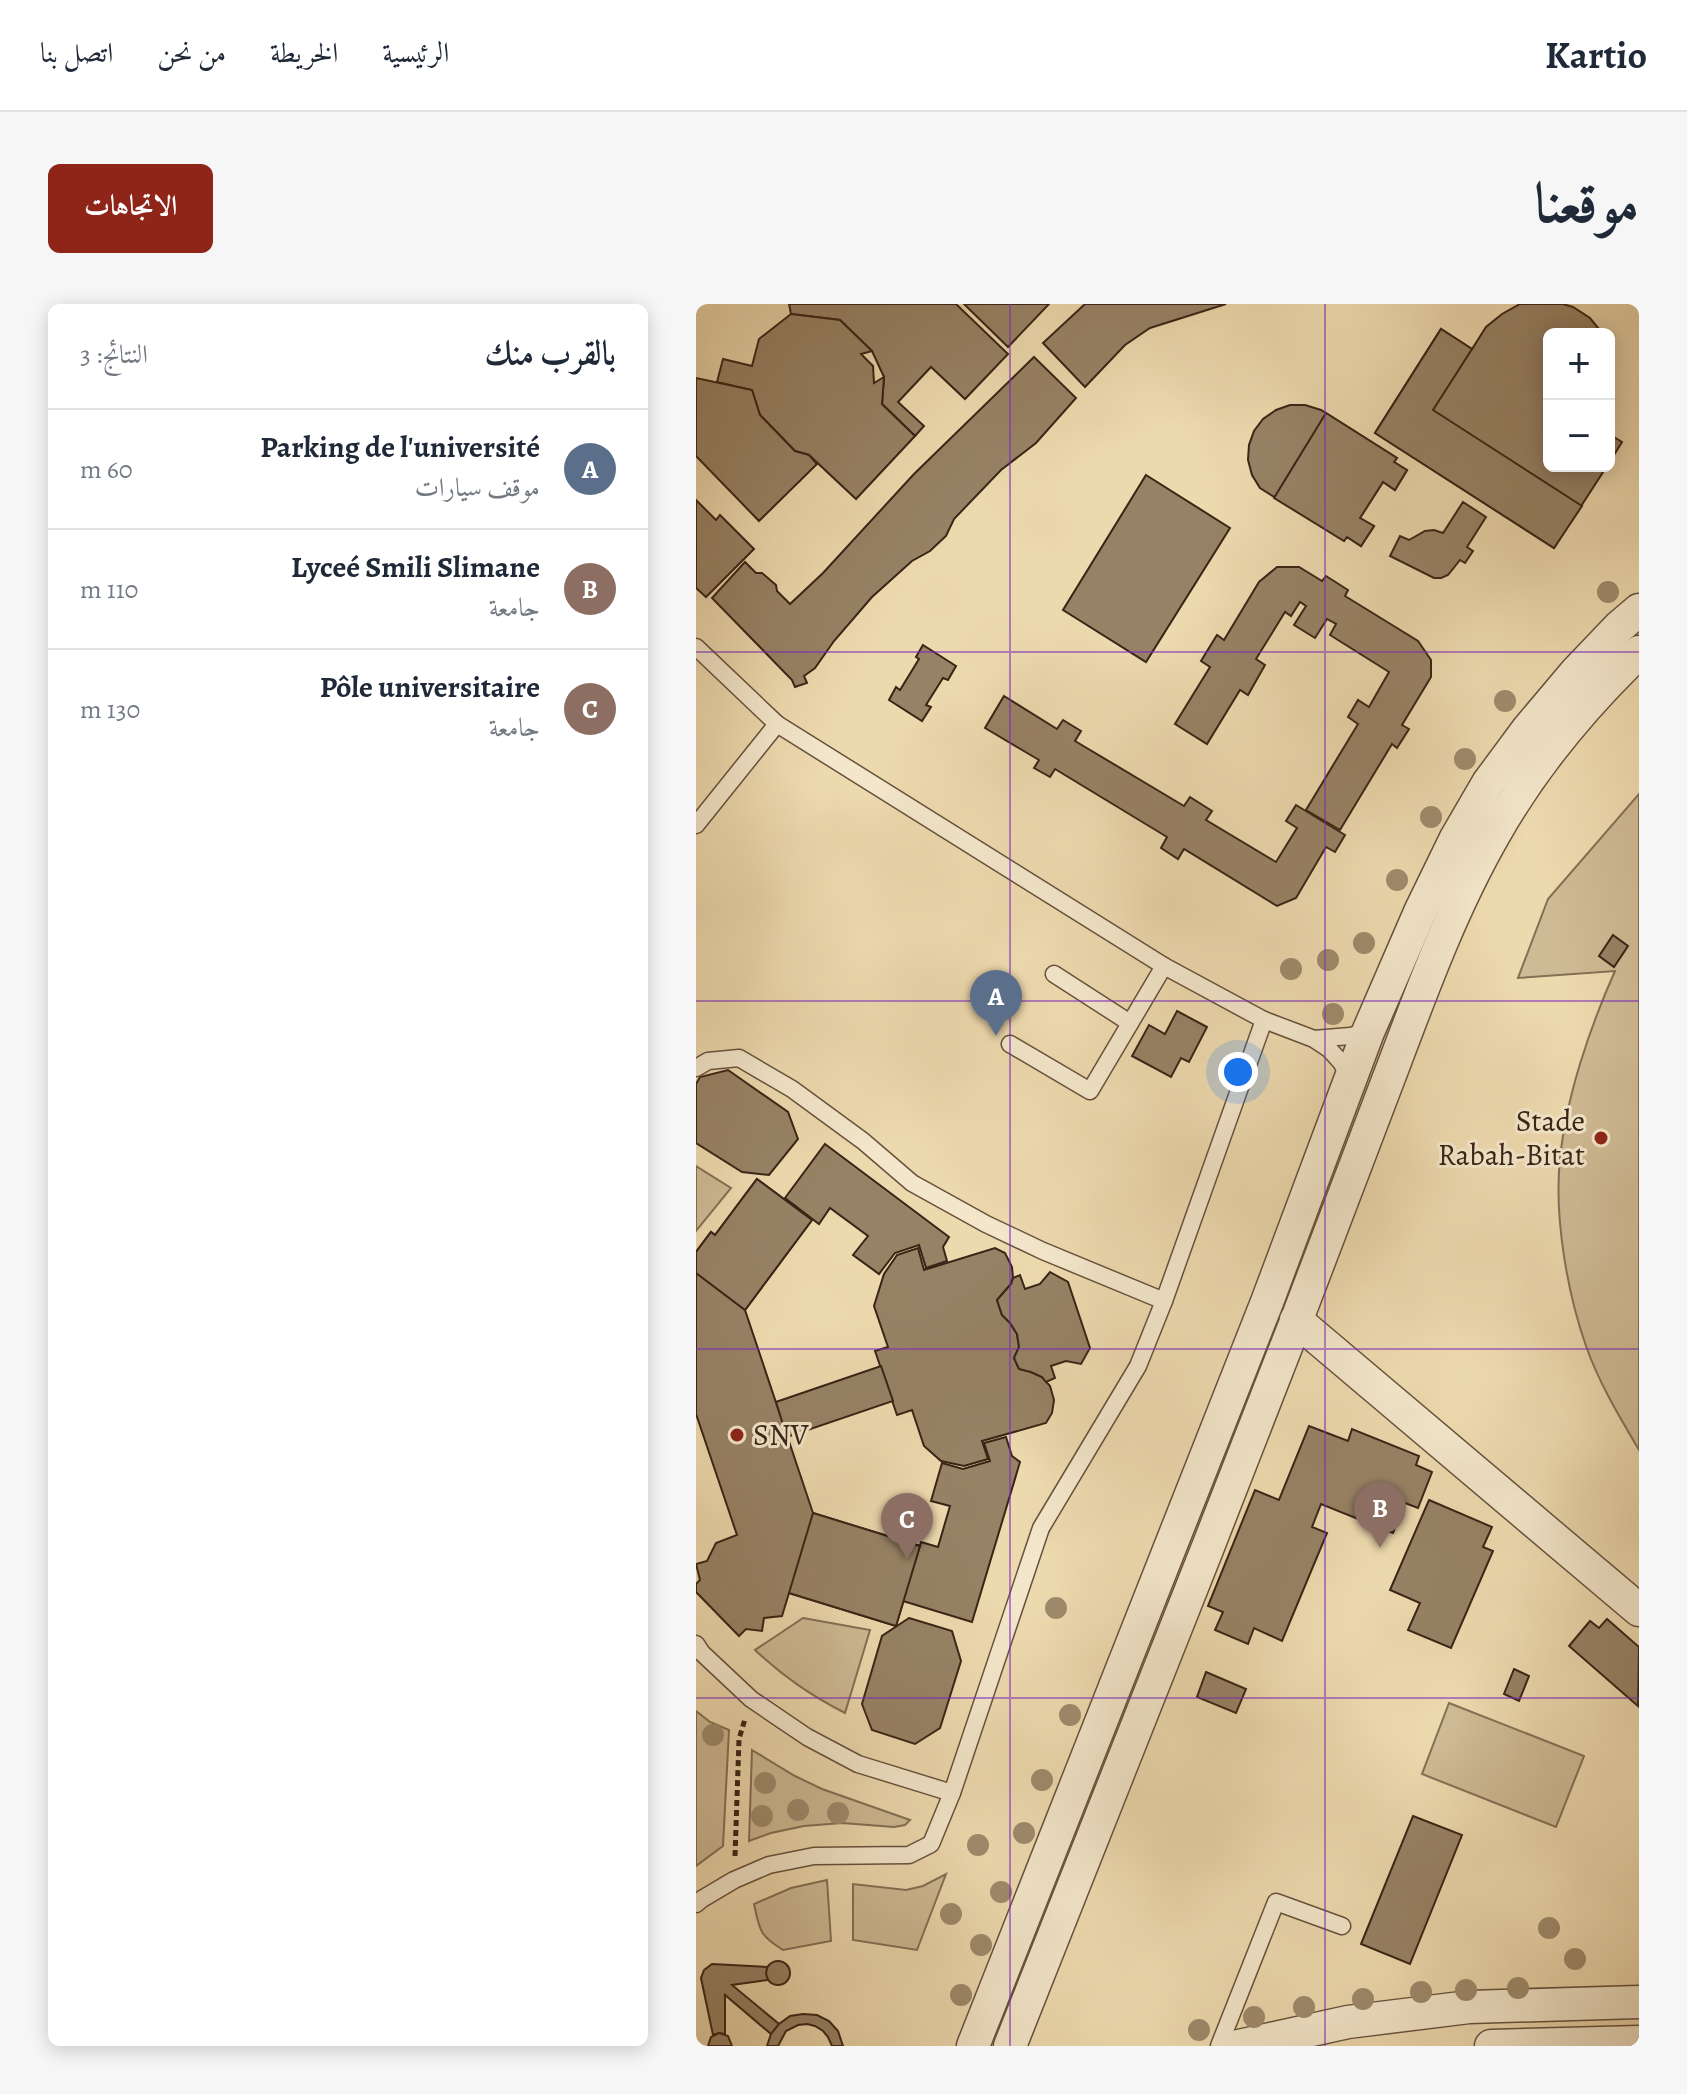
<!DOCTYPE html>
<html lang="ar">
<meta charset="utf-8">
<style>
:root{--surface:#fff;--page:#f6f6f7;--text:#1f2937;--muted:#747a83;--line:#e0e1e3;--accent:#8f2418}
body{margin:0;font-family:Alegreya,Amiri,serif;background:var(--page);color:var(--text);direction:rtl}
.controls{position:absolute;right:24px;top:24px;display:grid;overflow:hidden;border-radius:12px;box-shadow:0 4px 20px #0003}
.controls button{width:72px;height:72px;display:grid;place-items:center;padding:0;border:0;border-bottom:2px solid var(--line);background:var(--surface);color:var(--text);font:40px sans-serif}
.you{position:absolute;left:542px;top:768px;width:28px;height:28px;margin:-20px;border:6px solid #fff;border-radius:50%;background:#1a73e8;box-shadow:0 0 0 12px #1a73e833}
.badge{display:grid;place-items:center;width:52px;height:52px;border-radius:50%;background:var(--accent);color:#fff;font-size:26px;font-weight:700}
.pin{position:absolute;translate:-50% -66px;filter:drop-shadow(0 2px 4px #0008)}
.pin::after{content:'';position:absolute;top:42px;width:28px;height:24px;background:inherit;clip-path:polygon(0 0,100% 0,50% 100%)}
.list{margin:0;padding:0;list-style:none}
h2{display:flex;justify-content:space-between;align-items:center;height:104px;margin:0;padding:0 32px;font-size:34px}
h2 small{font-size:26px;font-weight:400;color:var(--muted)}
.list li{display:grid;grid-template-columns:52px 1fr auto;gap:24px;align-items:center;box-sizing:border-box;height:120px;padding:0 32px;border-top:2px solid var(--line)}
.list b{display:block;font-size:30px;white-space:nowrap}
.list p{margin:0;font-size:26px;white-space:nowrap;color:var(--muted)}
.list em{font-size:26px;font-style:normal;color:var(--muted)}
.map{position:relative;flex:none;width:943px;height:1742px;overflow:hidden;direction:ltr;border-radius:12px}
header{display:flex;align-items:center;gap:48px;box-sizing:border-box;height:112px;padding:0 40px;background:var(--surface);border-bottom:2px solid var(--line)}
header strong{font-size:38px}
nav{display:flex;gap:44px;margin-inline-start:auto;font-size:28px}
.intro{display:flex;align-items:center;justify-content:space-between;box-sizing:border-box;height:192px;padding:0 48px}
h1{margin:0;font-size:56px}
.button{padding:20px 36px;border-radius:12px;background:var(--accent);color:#fff;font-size:28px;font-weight:700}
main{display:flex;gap:48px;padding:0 48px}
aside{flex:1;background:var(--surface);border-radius:12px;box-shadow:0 4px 20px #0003}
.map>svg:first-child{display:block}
.green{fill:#ceba94;stroke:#846f55;stroke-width:2}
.building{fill:#978265;stroke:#392416;stroke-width:2}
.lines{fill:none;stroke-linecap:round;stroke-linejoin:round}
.lane-casing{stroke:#66513c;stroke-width:19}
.street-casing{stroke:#66513c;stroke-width:35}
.path{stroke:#392416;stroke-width:5;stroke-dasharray:6 4;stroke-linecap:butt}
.lane{stroke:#f3e6ca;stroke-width:16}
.street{stroke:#f3e6ca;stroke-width:32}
.tree{fill:#9e8a6c}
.grid{fill:none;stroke:#7b2cbf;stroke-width:2;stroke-opacity:0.55}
.poi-dot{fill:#8f2418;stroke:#f3e6ca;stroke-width:3}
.labels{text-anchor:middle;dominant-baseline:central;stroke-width:6;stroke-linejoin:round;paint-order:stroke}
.poi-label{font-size:30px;fill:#392416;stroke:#f3e6ca;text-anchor:end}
</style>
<header>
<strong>Kartio</strong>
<nav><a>الرئيسية</a><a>الخريطة</a><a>من نحن</a><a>اتصل بنا</a></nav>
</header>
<div class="intro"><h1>موقعنا</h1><a class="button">الاتجاهات</a></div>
<main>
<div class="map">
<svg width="943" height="1742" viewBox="0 0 943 1742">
<rect width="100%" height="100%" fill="#edd9ae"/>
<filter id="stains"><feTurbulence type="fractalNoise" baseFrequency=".0025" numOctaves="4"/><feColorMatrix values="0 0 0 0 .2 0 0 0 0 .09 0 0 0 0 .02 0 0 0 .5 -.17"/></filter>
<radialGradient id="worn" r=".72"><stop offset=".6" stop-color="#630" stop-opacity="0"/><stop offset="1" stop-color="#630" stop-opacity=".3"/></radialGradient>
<g class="green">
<path d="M943,490v656c-20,-34 -40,-67 -53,-104 -19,-54 -32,-130 -26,-187 6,-62 30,-132 55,-188l-97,7 30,-79z"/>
<path d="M0,862l35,22 -35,43z"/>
<path d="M107,1314l67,12 -25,83c-35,-18 -61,-36 -90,-63z"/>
<path d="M753,1399l135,53 -28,71 -134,-53z"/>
<path d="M0,1407l14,11 19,8 -6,116 -27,20z"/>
<path d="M56,1446l43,26 27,13 88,31 -5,5 -11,2 -52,-4 -38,3 -33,7 -22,8z"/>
<path d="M250,1570l-29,76 -64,-10v-56l53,6 17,-4z"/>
<path d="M131,1576l4,61 -48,9c-24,-15 -23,-19 -29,-46l37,-16z"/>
</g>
<g class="building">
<path d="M93,0h167l52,50 -43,45 -34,-32 -33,35 26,24 -9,10 -33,-32 2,-27 -12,-26 -32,-31 -49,-6z"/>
<path d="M268,0h85l-41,43z"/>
<path d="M389,0h141l-76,24 -25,17 -40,42 -42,-44z"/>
<path d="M824,0h43l10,3 17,11 13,16h-54v132h58l-53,82 -179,-115 66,-104 31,20 14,-22 16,-13z"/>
<path d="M95,10l49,6 32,31 -11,3 12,12 1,17 10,-6 -2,27 33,32 -59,63 -47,-44 -14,-4 -35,-36 -8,-25 -35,-8 6,-23 29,7 7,-27z"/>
<path d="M745,25l31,20 -39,61 149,96 -28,42 -179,-115z"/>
<path d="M913,44l3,7 1,23 -4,15z"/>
<path d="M338,53l42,41 -40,45 -35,27 -47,49 -8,17 -16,15 -18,10 -40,36 -38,44 -19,27 -11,8 3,7 -12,4 -3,-7 -80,-82 33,-36 11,11h6l14,12 1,6 13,13 33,-31 91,-99z"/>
<path d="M0,74l56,12 8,25 35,36 14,4 8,9 -58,57 -63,-65z"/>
<path d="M594,101h15l16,5 76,48 -3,4 13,8 -12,20 -12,-8 -23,36 14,8 -13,20 -14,-9 -3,4 -84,-53 -8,-13 -4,-15 1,-15 5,-14 9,-12 13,-9z"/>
<path d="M630,109l71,45 -3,4 13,8 -12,20 -12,-8 -23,36 14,8 -13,20 -14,-9 -3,4 -70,-43z"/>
<path d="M913,130l13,8 -13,21z"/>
<path d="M450,171l84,53 -84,134 -83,-52z"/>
<path d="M0,196l20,20 4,-5 34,34 -48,48 -10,-9z"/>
<path d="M767,198l23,15 -19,30 6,4 -8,12 -5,-3 -12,15 -7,3h-7l-44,-22 10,-20 9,4 16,-9 9,-1 9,3z"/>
<path d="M581,263h22l23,14 4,-5 22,14 -3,6 73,45 13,19v17l-29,48 7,4 -12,19 -5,-4 -52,86 -34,-20 52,-86 -10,-7 10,-17 11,7 20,-35 -59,-37 6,-11 -9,-5 -12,19 -21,-13 12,-19 -6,-4 -9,14 -6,-4 -29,47 9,6 -17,30 -8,-5 -33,54 -32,-20 35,-57 -9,-6 16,-26 7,5 35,-58z"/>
<path d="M227,341l33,21 -8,14 -5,-2 -17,27 5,2 -9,14 -33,-21 7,-13 4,3 19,-31 -3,-2z"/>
<path d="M308,392l53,33 6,-9 18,11 -6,10 109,65 6,-9 22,14 -6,9 70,42 21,-34 -11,-7 10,-16 49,30 -10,17 -9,-5 -30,51 -19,8 -93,-57 -6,10 -17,-11 6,-11 -112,-68 -5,8 -16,-9 5,-8 -54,-32z"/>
<path d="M917,631l15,11 -14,21 -15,-11z"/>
<path d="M481,707l30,16 -18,35 -8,-4 -10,19 -39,-21 17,-31 16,9z"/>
<path d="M32,766l60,42 10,27 -29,36 -27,-3 -46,-29v-59l4,-7z"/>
<path d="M129,840l124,93 -6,10 4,14 -21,7 -7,-23 -24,8 -16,21 -26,-19 15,-19 -38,-28 -11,16 -34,-26z"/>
<path d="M61,875l55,41 -67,90 68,203 107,33 -24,80 -107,-33 -7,23 -18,2 -2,13 -16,-2 -7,7 -43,-44v-8l4,-4 -4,-16 11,-3 9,-18 21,-8 -41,-121v-162l15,-20 4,3z"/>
<path d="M61,875l55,41 -67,90 -49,-37v-21l15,-20 4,3z"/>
<path d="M222,944l6,22 71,-22 10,5 7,14 1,11 -2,6 -14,16 5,15 8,8 7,11 2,13 -5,11 5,11 12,3 11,5 8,9 4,14 -2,13 -6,10 -64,18 6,18 -24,7 -23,-5 -17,-15 -12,-36 -15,5 -22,-64 13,-4 -14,-41 10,-32 13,-19z"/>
<path d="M354,968l18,10 22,66 -9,16 -15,-3 -15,5 4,12 -9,4 -4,-5 -11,-5 -12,-3 -5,-11 5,-11 -2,-13 -7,-11 -8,-8 -5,-15 14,-16 2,-6 7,-3 5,14 15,-5z"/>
<path d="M185,1062l12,35 -106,36 -11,-35z"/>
<path d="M613,1122l39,15 4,-12 67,27 -3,9 16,7 -14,36 -13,-5 -12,30 -72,-29 -9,23 15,6 -45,108 -28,-13 -6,16 -33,-14 8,-18 -15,-6 47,-116 24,10z"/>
<path d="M310,1133l6,19 8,6 -48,160 -69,-21 18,-59 17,5 12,-41 -19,-5 11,-38 21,6 27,-8 -6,-18z"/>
<path d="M733,1196l63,27 -9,20 10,4 -42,97 -43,-18 12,-27 -30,-13z"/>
<path d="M117,1209l107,33 -24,80 -107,-33z"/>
<path d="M213,1314l43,13 9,30 -21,67 -25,16 -43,-14 -10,-26 20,-68z"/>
<path d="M911,1315l32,28 -1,59 -69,-60 21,-25 9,7z"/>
<path d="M818,1365l15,7 -10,25 -15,-7z"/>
<path d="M510,1368l40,17 -10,24 -39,-16z"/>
<path d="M717,1512l49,19 -52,129 -49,-20z"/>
<circle cx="82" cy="1669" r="12"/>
<path d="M16,1660l55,3 -1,7 2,6 -36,5 47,39 -8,10 -46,-39v39l-6,-1 -6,2 -12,-57 3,-8z"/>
<path d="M107,1710l14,1 12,6 9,10 5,15h-11l-4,-9 -5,-6 -8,-5 -8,-2 -9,1 -12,6 -8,15h-11l4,-12 8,-10 11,-8z"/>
<path d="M23,1729l9,3 4,10h-24l3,-9z"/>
</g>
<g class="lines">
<defs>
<g id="lane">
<path d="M0,343l81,77 387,242 100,54 50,19 15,10 12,13 9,16"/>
<path d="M0,521l81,-101"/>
<path d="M358,670l76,49"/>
<path d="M618,735l36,-3 18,-4"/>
<path d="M314,740l80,47 74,-125"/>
<path d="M0,764l12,-7 31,-3 53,31 71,52 49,42 74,41 57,27 121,50"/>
<path d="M0,1340l6,9 49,46 56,38 51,27 94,29"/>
<path d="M0,1600l6,-5 32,-19 35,-15 45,-9 95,-1 22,-11 21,-51 89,-265 97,-162 26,-65 100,-281"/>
<path d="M523,1742l57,-144 66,24"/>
</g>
<g id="street">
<path d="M600,1016l343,290"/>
<path d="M277,1742l294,-744 101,-270 52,-120 36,-74 32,-55 40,-54 48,-57 43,-45 20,-17"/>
<path d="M314,1742c96,-242 193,-484 287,-727 33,-86 66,-173 99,-260 29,-77 58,-155 99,-226 38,-67 89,-128 144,-181"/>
<path d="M543,1742l109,-24 121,-15 170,-5"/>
<path d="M795,1742l148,-4"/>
</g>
</defs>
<use href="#lane" class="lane-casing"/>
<use href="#street" class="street-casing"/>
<path class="path" d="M39,1552l4,-117 6,-20"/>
<use href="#lane" class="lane"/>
<use href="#street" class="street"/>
</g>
<g class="tree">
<circle cx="912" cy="288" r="11"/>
<circle cx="809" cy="397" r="11"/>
<circle cx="769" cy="455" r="11"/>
<circle cx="735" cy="513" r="11"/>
<circle cx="701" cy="576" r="11"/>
<circle cx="668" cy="639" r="11"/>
<circle cx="632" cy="656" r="11"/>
<circle cx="595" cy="665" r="11"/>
<circle cx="637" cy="710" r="11"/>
<circle cx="360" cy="1304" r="11"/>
<circle cx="374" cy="1411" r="11"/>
<circle cx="17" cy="1431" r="11"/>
<circle cx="346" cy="1476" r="11"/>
<circle cx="69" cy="1479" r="11"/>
<circle cx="102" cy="1506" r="11"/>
<circle cx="142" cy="1509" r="11"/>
<circle cx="66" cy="1512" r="11"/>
<circle cx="328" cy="1529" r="11"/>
<circle cx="282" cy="1541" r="11"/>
<circle cx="305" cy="1588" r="11"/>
<circle cx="255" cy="1610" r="11"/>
<circle cx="853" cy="1624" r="11"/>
<circle cx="285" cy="1641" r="11"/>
<circle cx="879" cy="1655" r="11"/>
<circle cx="822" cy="1684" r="11"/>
<circle cx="770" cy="1686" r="11"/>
<circle cx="725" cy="1688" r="11"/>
<circle cx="265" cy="1691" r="11"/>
<circle cx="667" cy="1695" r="11"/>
<circle cx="608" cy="1703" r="11"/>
<circle cx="558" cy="1713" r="11"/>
<circle cx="503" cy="1726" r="11"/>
</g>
<path class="grid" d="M314,0v1742M629,0v1742M0,348h943M0,697h943M0,1045h943M0,1394h943"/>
<g class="poi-dot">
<circle cx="905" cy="834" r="8"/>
<circle cx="41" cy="1131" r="8"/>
</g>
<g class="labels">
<g class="poi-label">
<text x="889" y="817">Stade<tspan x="889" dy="34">Rabah-Bitat</tspan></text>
<text x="57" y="1131" text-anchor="start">SNV</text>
</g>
</g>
<rect width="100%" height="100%" filter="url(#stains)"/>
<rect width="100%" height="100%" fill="url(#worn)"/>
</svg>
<div class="controls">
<button>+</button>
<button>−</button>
</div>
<div class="you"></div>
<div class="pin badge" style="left:300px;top:732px;background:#5c6f8a">A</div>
<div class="pin badge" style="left:684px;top:1244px;background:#8d6e63">B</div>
<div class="pin badge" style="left:211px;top:1255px;background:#8d6e63">C</div>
</div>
<aside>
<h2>بالقرب منك<small>النتائج: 3</small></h2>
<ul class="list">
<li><span class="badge" style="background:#5c6f8a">A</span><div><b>Parking de l'université</b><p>موقف سيارات</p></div><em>60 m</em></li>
<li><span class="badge" style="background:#8d6e63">B</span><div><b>Lyceé Smili Slimane</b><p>جامعة</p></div><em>110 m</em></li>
<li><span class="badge" style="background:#8d6e63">C</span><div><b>Pôle universitaire</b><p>جامعة</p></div><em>130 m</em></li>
</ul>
</aside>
</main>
